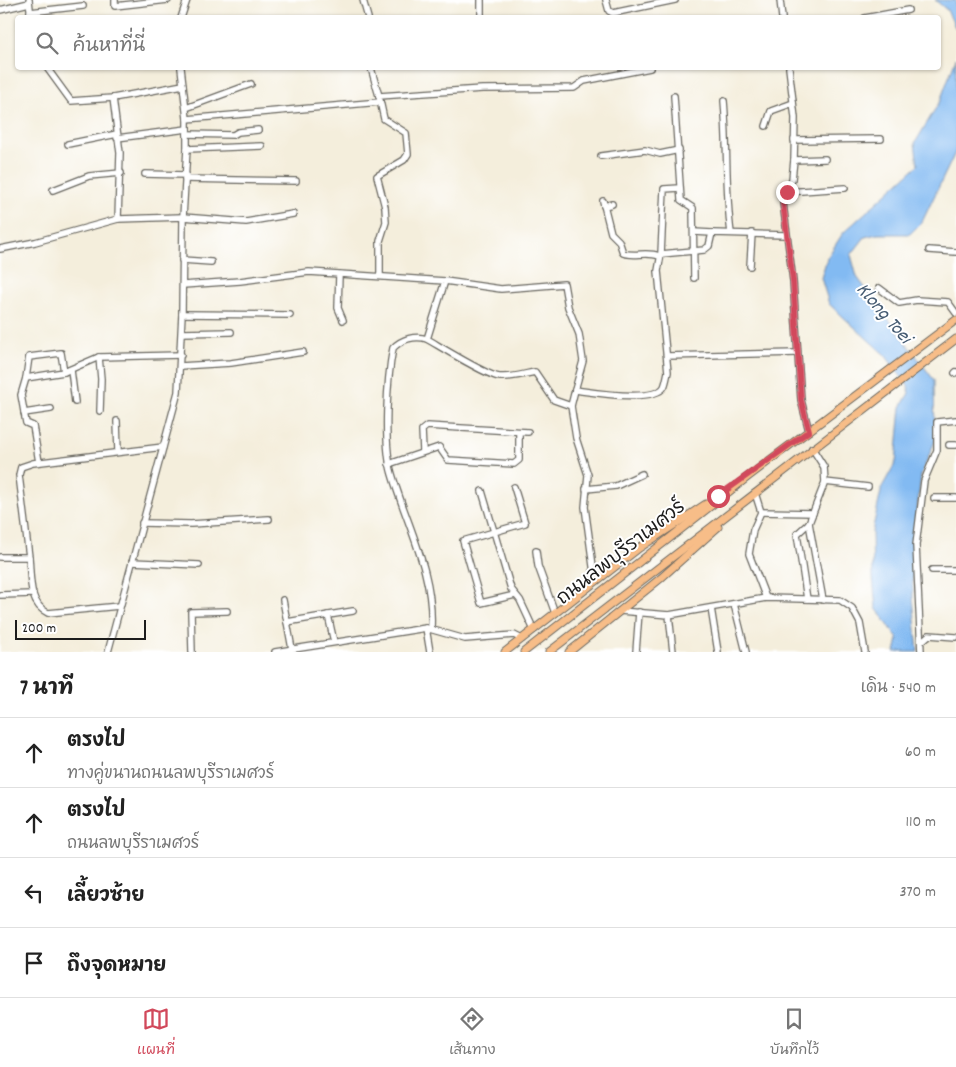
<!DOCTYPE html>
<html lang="th">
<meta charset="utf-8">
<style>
:root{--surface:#fff;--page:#f6f6f6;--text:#222;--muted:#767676;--line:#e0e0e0;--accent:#d1495b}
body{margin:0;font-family:Dekko,"Playpen Sans Thai",sans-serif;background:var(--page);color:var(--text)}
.scale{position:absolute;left:15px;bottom:12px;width:131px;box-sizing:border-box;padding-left:5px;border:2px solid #1c1c1c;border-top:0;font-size:14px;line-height:18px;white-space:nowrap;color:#1c1c1c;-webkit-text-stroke:4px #fff;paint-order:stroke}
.stop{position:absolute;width:15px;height:15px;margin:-11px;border:4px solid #d1495b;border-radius:50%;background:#fff}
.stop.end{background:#d1495b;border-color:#fff;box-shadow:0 1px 5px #0008}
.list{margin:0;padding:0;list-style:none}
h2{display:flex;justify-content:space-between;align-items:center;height:65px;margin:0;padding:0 20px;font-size:21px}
h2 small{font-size:16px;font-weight:400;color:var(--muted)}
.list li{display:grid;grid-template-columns:32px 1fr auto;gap:15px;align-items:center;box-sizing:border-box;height:70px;padding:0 20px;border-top:1px solid var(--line)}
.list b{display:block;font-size:19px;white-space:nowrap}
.list p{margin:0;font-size:16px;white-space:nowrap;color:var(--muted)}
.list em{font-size:16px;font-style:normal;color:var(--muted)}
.icon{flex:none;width:28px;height:28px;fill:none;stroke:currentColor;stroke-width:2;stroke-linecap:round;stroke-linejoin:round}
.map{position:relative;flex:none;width:956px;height:652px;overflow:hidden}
.search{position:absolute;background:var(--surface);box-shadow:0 1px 4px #0004;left:15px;right:15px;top:15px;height:55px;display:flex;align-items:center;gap:12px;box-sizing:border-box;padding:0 18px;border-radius:5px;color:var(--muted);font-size:19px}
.sheet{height:345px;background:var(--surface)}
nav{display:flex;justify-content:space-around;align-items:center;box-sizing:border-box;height:70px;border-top:1px solid var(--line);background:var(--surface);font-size:14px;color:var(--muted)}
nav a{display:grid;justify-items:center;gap:2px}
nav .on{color:var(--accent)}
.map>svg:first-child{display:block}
.water{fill:#82baf2;stroke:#4f6b87}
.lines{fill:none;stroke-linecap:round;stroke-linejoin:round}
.minor-casing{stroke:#68665f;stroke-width:8}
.major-casing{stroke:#68665f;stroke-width:9}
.minor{stroke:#fff;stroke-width:5.5}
.major{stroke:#f7bd88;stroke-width:7}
.route{stroke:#d1495b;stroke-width:6}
.labels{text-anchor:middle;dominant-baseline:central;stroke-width:4;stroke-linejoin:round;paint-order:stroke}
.street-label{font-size:19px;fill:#1c1c1c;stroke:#fff}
.water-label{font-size:20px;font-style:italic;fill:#455b72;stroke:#fff}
</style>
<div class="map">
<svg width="956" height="652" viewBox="0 0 956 652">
<rect width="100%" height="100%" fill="#fff"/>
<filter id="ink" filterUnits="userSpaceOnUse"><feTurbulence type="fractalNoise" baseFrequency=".02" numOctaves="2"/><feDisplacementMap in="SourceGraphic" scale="10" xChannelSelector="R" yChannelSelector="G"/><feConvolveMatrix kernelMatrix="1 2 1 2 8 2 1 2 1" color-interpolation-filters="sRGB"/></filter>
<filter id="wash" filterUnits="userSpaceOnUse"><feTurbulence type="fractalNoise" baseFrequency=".0096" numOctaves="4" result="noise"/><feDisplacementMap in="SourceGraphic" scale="20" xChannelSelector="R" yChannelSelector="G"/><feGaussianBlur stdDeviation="1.12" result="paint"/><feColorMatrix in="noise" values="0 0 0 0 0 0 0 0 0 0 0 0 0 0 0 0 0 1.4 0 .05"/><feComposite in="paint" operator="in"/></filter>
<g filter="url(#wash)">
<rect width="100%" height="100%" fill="#f4eedc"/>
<g class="water">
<path d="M935,0h21v29l-9,-19z"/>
<path d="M956,58v93l-34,71 -12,12h-33l-12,3 -14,18 6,22 77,103 1,61 -14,34 -9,80 1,41 5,56h-23l3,-13 -22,-31 -3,-30 -1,-46 10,-45 14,-25 5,-55 8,-14 -1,-7 -23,-31 -56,-51 -8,-26 6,-20 16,-25 75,-68 -3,-22 25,-42z"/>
</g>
</g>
<g filter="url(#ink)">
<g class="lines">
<defs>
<g id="minor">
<path d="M29,0l2,18"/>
<path d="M115,0v6l53,-6"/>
<path d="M363,0l5,18"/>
<path d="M481,0v18"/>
<path d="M606,0l3,11 4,2 62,-13"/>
<path d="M780,0l2,18"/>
<path d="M0,10l29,-7"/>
<path d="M30,12l53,-6"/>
<path d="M181,18l6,-18"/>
<path d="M865,18l43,-8"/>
<path d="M47,68l24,33 42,-3 70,-13"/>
<path d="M371,68l8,28"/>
<path d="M789,68l6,50 -1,42 -2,19 -9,24 10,78 8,119 8,31"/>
<path d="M674,96l7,104 12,8 1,70"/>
<path d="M113,98l7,55 -2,66 65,-2 63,5 47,-8"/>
<path d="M724,101c4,44 1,88 7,132"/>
<path d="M186,108l65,-24"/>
<path d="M187,119l193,-17"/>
<path d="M766,126l5,-15 22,-8"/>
<path d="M187,134l46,1 5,-3 20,-2"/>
<path d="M117,138l70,-9"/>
<path d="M794,140l87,-1"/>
<path d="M68,144l49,-10"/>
<path d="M187,149l75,-3"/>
<path d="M601,156l44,-6 15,4 19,-4"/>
<path d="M794,160l31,-1"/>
<path d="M145,174l41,1"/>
<path d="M185,179l111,2"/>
<path d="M53,190l36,-14 32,-3"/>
<path d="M787,192l58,-4"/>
<path d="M603,201l8,32 8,8 4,12c12,4 24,-2 36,3"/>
<path d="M604,206l8,-2"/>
<path d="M694,232l18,1"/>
<path d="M0,249l35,-7 83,-23"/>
<path d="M929,250l27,2"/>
<path d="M661,254l3,-65 16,-1"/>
<path d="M182,260l29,2"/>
<path d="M750,266l2,-33"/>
<path d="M339,275l-1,33 5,12"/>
<path d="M380,276v-35l6,-19 -1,-15 -8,-31 27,-16 4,-6 -2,-21 -22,-14 -5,-23 103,-7 92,-1 10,-7 66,-13"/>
<path d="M445,281l56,8 63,-5 4,23 11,27 4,27 -8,29"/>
<path d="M183,285l57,-4 69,-9 136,9 -18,58c14,8 62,38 73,38 11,1 24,-3 35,-5l19,28 17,6"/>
<path d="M879,288l20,15 18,-3 31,2 8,11"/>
<path d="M182,314l108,1"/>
<path d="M182,333l49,-1"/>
<path d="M427,339c-12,-4 -25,0 -34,9 -6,31 -10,96 -1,126 15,52 42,98 39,154"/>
<path d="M667,356l130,-3"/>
<path d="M99,357l2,22 -1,32"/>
<path d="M180,366l51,-3 72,-11"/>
<path d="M71,370l4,32"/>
<path d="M955,373l1,-1"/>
<path d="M26,378l3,-21 32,-4 3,19"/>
<path d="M24,413l27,-4"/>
<path d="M117,421l1,31"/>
<path d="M949,445h7"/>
<path d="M423,451l-1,-21 5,-4 101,6"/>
<path d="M39,462l-6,-36 -7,-3 -5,-28 5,-17 38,-6 35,-15 82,-2"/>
<path d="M389,464l50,-17 9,13 66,4 5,-4v-28"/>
<path d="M825,482l43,5"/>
<path d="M514,487l11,36 -62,18 18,62 34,-8"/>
<path d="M586,489l30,-3 26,-12"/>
<path d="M482,491l29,98 9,11 14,30"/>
<path d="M755,493l6,19 -8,18 -4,24 17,44"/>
<path d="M934,498h22"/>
<path d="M761,512l52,1"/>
<path d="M142,523l49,1 78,-5"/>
<path d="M809,523l14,77"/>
<path d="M536,551l2,15 17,47"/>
<path d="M0,557h29c2,20 -1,47 19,56l71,-7"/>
<path d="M29,557l-10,-82 2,-8 12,-4 130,-16"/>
<path d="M132,562l67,3"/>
<path d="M932,570h24"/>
<path d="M595,581l-10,-74 3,-32 -12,-37 -5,-32 4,-16c16,2 79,13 89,-3 2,-4 3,-11 4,-15l-10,-101 3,-17 43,-4 5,-4 3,-13 75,2"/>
<path d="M0,595l33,-1"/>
<path d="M807,599l-10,-65 12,-11 16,-41 -1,-15 -12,-19"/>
<path d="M283,600l9,49"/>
<path d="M734,604l12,48"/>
<path d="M711,608l7,44"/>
<path d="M620,611l49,4 97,-17 74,2 12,8 8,15 5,29"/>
<path d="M328,615l6,27"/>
<path d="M669,615l4,37"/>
<path d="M287,622l66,-11"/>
<path d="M426,628l4,24"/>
<path d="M921,642l8,-7 27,2"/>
<path d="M108,652l70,-260 4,-78 1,-97 4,-68v-30l-6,-51"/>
<path d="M192,652l-1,-40 36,-1"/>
<path d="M275,652l151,-24 39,11 49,-4 8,4"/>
<path d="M636,652l3,-40"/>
<path d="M921,652l-5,-107 8,-64 13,-31v-28l19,-2"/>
</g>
<g id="major">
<path d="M505,652l134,-104 67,-44"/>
<path d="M524,652l225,-176 207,-156"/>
<path d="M549,652l407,-313"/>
<path d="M569,652l92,-74 57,-51"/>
</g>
</defs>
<use href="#minor" class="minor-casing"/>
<use href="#major" class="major-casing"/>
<use href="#minor" class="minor"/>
<use href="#major" class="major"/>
</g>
</g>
<g class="lines" filter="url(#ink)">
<path class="route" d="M718,496l91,-65 -8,-31 -8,-119 -10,-78 4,-11"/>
</g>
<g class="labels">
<g class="street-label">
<text transform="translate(622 554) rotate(-38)">ถนนลพบุรีราเมศวร์</text>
</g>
<g class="water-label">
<text transform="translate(883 314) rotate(49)">Klong Toei</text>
</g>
</g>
</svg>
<div class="scale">200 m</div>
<div class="stop" style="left:718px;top:496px"></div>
<div class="stop end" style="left:787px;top:192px"></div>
<div class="search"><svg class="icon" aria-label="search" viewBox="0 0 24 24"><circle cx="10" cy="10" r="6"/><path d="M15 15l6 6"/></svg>ค้นหาที่นี่</div>
</div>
<section class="sheet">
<h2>7 นาที<small>เดิน · 540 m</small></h2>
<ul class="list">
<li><svg class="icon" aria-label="ahead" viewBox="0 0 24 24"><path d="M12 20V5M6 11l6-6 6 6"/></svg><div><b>ตรงไป</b><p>ทางคู่ขนานถนนลพบุรีราเมศวร์</p></div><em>60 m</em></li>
<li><svg class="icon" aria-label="ahead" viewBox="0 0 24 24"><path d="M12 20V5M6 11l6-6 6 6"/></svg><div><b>ตรงไป</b><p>ถนนลพบุรีราเมศวร์</p></div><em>110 m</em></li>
<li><svg class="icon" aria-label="left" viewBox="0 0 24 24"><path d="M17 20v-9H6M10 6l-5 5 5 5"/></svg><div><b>เลี้ยวซ้าย</b></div><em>370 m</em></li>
<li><svg class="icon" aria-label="arrive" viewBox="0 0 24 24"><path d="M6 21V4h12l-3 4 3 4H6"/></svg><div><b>ถึงจุดหมาย</b></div></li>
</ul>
</section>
<nav>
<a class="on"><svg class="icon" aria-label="map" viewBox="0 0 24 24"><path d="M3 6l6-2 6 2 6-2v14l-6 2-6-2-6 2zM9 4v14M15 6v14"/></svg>แผนที่</a>
<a><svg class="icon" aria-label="directions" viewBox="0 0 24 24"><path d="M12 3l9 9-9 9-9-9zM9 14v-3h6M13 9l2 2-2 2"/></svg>เส้นทาง</a>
<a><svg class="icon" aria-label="saved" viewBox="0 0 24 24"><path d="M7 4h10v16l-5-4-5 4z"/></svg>บันทึกไว้</a>
</nav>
